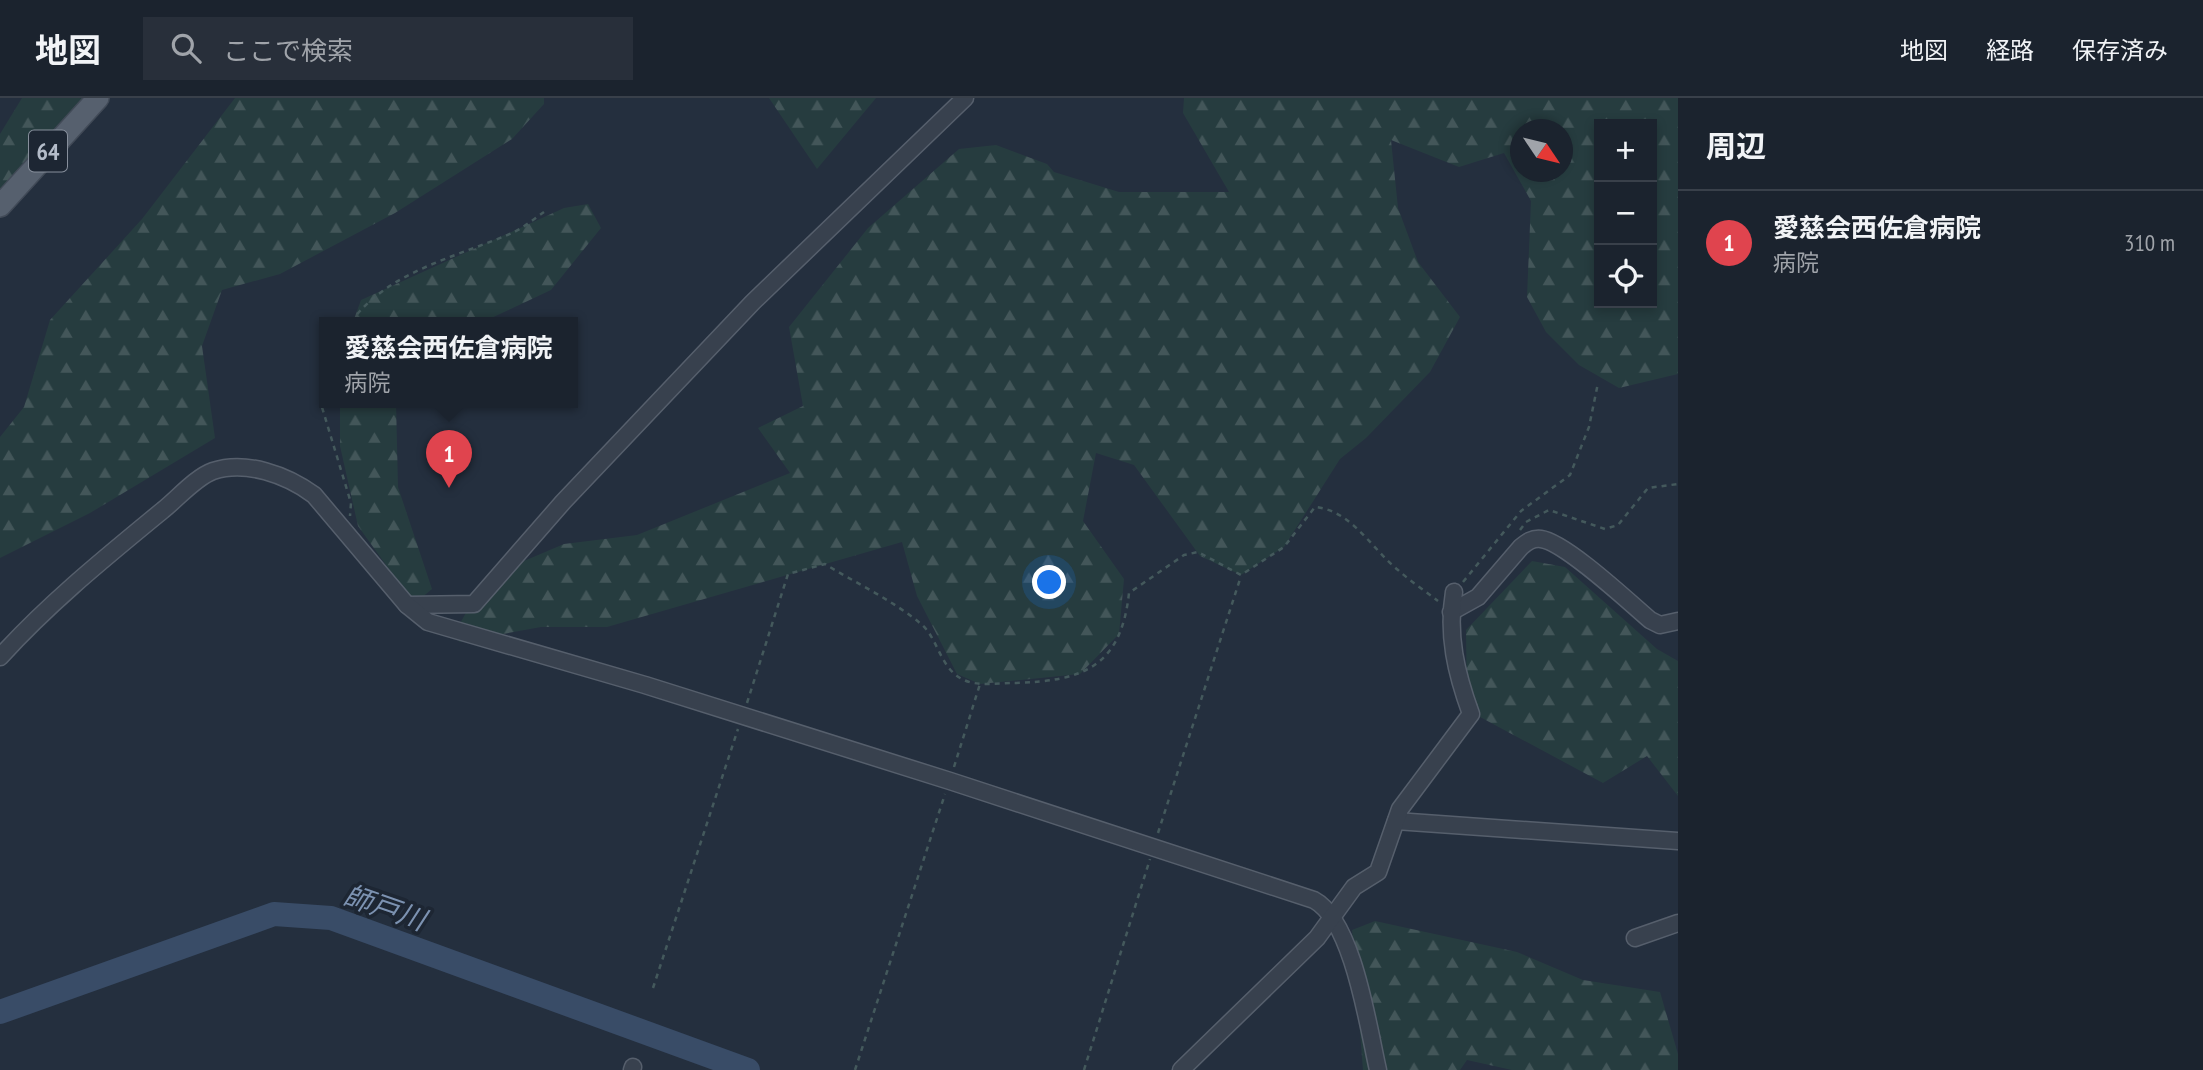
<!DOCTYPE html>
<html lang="ja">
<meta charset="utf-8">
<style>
:root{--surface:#1b232e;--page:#282f3a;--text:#f1f3f6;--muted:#a0a4aa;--line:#39404a;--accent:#ea580c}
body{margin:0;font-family:"PT Sans Narrow","Noto Sans JP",sans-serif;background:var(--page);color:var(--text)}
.controls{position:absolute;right:21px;top:21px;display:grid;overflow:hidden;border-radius:0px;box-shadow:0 4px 10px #0003}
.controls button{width:63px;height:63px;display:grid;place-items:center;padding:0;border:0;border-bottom:2px solid var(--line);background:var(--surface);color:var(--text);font:35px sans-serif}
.compass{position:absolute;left:1510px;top:21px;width:63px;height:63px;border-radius:50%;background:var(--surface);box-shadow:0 4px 10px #0003;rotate:125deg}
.you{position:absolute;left:1050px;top:485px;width:24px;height:24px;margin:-18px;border:5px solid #fff;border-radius:50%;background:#1a73e8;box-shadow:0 0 0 10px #1a73e833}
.badge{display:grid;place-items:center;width:46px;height:46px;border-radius:50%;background:var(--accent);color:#fff;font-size:23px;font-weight:700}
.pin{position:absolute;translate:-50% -58px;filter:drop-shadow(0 2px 4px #0008)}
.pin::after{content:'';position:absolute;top:37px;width:24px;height:21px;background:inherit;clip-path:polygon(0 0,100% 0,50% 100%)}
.popup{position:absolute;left:319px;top:219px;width:259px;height:91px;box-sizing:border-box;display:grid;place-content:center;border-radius:0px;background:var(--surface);filter:drop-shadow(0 2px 5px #0005);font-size:23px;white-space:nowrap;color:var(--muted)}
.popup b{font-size:26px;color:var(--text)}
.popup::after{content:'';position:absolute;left:50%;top:100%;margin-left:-14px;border:14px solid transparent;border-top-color:var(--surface)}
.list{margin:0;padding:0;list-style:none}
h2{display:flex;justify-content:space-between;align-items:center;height:91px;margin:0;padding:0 28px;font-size:30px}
h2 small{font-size:23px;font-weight:400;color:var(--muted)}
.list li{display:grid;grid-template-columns:46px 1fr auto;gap:21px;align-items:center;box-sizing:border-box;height:105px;padding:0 28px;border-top:2px solid var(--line)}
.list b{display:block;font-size:26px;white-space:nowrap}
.list p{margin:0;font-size:23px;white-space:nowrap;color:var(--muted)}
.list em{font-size:23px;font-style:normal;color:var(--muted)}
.icon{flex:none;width:38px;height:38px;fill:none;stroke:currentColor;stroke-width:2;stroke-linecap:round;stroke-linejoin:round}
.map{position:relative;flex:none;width:1678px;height:972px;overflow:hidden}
header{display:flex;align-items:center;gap:42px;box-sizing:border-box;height:98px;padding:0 35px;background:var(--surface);border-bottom:2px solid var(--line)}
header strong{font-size:33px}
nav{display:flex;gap:38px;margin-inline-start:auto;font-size:24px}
.search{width:490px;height:63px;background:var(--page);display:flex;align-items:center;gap:18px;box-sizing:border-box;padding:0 24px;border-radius:0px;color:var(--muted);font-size:26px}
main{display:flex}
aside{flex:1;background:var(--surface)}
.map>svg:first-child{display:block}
.forest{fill:url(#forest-firs);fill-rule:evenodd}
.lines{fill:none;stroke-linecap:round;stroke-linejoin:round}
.river{stroke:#394c67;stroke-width:24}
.minor-casing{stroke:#565f6c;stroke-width:19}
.major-casing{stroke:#414a57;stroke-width:24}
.path{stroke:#44595c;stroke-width:2.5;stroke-dasharray:5 5;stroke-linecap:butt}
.minor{stroke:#38414e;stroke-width:16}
.major{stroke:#56606e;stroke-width:21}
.labels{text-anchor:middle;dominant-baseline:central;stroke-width:7;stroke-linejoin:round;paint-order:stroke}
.shield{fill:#1d2633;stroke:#878f9c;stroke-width:2}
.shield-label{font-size:24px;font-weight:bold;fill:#b4bcc9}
.water-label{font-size:28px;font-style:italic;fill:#7c92b1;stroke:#1d2633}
</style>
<header>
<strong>地図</strong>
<div class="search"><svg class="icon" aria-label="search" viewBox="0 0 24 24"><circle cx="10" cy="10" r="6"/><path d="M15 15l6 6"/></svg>ここで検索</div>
<nav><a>地図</a><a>経路</a><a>保存済み</a></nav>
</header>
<main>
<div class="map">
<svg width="1678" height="972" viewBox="0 0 1678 972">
<defs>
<pattern id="forest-firs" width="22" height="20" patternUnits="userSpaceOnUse" patternTransform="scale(1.75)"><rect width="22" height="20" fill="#263c3f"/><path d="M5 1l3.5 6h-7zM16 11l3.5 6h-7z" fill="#435659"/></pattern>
</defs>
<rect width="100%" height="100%" fill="#242f3e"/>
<g class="forest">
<path d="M22,0h64l-86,93v-57z"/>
<path d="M235,0h309v6l-32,35 -117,74 -115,61 -58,16 -20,56 13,92 -125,75 -90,45v-121l24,-30 26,-87 92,-101z"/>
<path d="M769,0h107l-59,71z"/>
<path d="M1184,0h494v276l-59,14 -40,-23 -33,-33 -19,-35 4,-96 -27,-48 -45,14 -68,-27 7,68 20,54 42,55 -30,55 -64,66 -26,21 -56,88 -43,28 -41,-19 -66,-91 -38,-12 -13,68 41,58 -5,55 -39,40 -100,10 -23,-10 -40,-78 -15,-54 -295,85h-66l-82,15 -1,-15 28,-50 78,-33 73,-9 153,-62 -32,-45 45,-22 -14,-79 79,-99 91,-79 37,-4 51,19 7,8 65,20h110l-46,-79zM1599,26h53v179h-53zM1520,32h42v42h-42z"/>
<path d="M588,106l13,24 -50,62 -68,32h-130l8,-22 203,-92z"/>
<path d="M340,304h56l2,85 34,102 -18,15 -56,-78 -18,-80z"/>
<path d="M1532,463l33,6 92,82 21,12v135l-31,-40 -44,27 -136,-73 -1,-80z"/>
<path d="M1375,823l142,31 66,28 77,12 18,62v16h-166l-45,-10 -7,10h-97l-11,-140z"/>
</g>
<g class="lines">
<path class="river" d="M0,914l274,-98 57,4 417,152"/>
<defs>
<g id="minor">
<path d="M407,507l67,-1 89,-102 190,-200 212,-204"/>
<path d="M1451,514l27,-15 43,-50c6,-5 11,-9 20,-8 24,3 88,63 109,81l10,5 18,-4"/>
<path d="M0,559c50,-55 106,-100 163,-147 14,-11 33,-33 50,-39 33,-11 74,4 101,24l93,110 21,17 217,63 305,96 364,119c39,21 54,126 64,170"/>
<path d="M1396,723l282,20"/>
<path d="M1635,840l43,-15"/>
<path d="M632,972l1,-3"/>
<path d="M1181,972l136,-132 37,-51 24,-15 22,-63 71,-95c-15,-41 -24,-79 -17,-122"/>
</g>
<path id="major" d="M0,108l98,-108"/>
</defs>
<use href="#minor" class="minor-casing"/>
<use href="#major" class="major-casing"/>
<g class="path">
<path d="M351,224c37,-51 106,-65 161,-89 11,-5 22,-14 32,-21"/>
<path d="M325,270l-4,36 30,99 -1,13"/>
<path d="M1520,432l6,-8 23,-12 56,19 13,-4 30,-37 30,-4"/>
<path d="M1463,484l58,-71 49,-36 19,-48 9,-44"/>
<path d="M747,605l41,-129 37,-10c29,18 69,37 96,60 17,14 19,44 41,55 14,8 37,4 53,4 68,-2 106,-16 114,-90l55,-38 14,-3 43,23 43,-28 31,-40c36,3 57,42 83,63 12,11 27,21 40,31"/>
<path d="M954,669l26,-83"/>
<path d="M1158,735l83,-257"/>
<path d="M653,890l85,-259"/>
<path d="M855,972l90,-276"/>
<path d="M1084,972l66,-211"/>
</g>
<use href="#minor" class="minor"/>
<use href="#major" class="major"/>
</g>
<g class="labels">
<rect class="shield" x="29" y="32.5" width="38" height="41" rx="5"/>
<g class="shield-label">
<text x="48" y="53">64</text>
</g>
<g class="water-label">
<text transform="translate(385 809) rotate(19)">師戸川</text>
</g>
</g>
</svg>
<div class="controls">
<button>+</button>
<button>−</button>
<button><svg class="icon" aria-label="locate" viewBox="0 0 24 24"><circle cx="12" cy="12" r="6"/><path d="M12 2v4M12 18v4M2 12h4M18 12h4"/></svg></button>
</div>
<svg class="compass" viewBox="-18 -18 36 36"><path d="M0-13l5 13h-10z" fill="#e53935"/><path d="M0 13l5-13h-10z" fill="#a0a4aa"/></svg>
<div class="you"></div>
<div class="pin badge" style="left:449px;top:390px;background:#e0444e">1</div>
<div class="popup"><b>愛慈会西佐倉病院</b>病院</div>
</div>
<aside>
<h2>周辺<small></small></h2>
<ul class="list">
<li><span class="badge" style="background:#e0444e">1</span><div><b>愛慈会西佐倉病院</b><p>病院</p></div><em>310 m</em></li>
</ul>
</aside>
</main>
